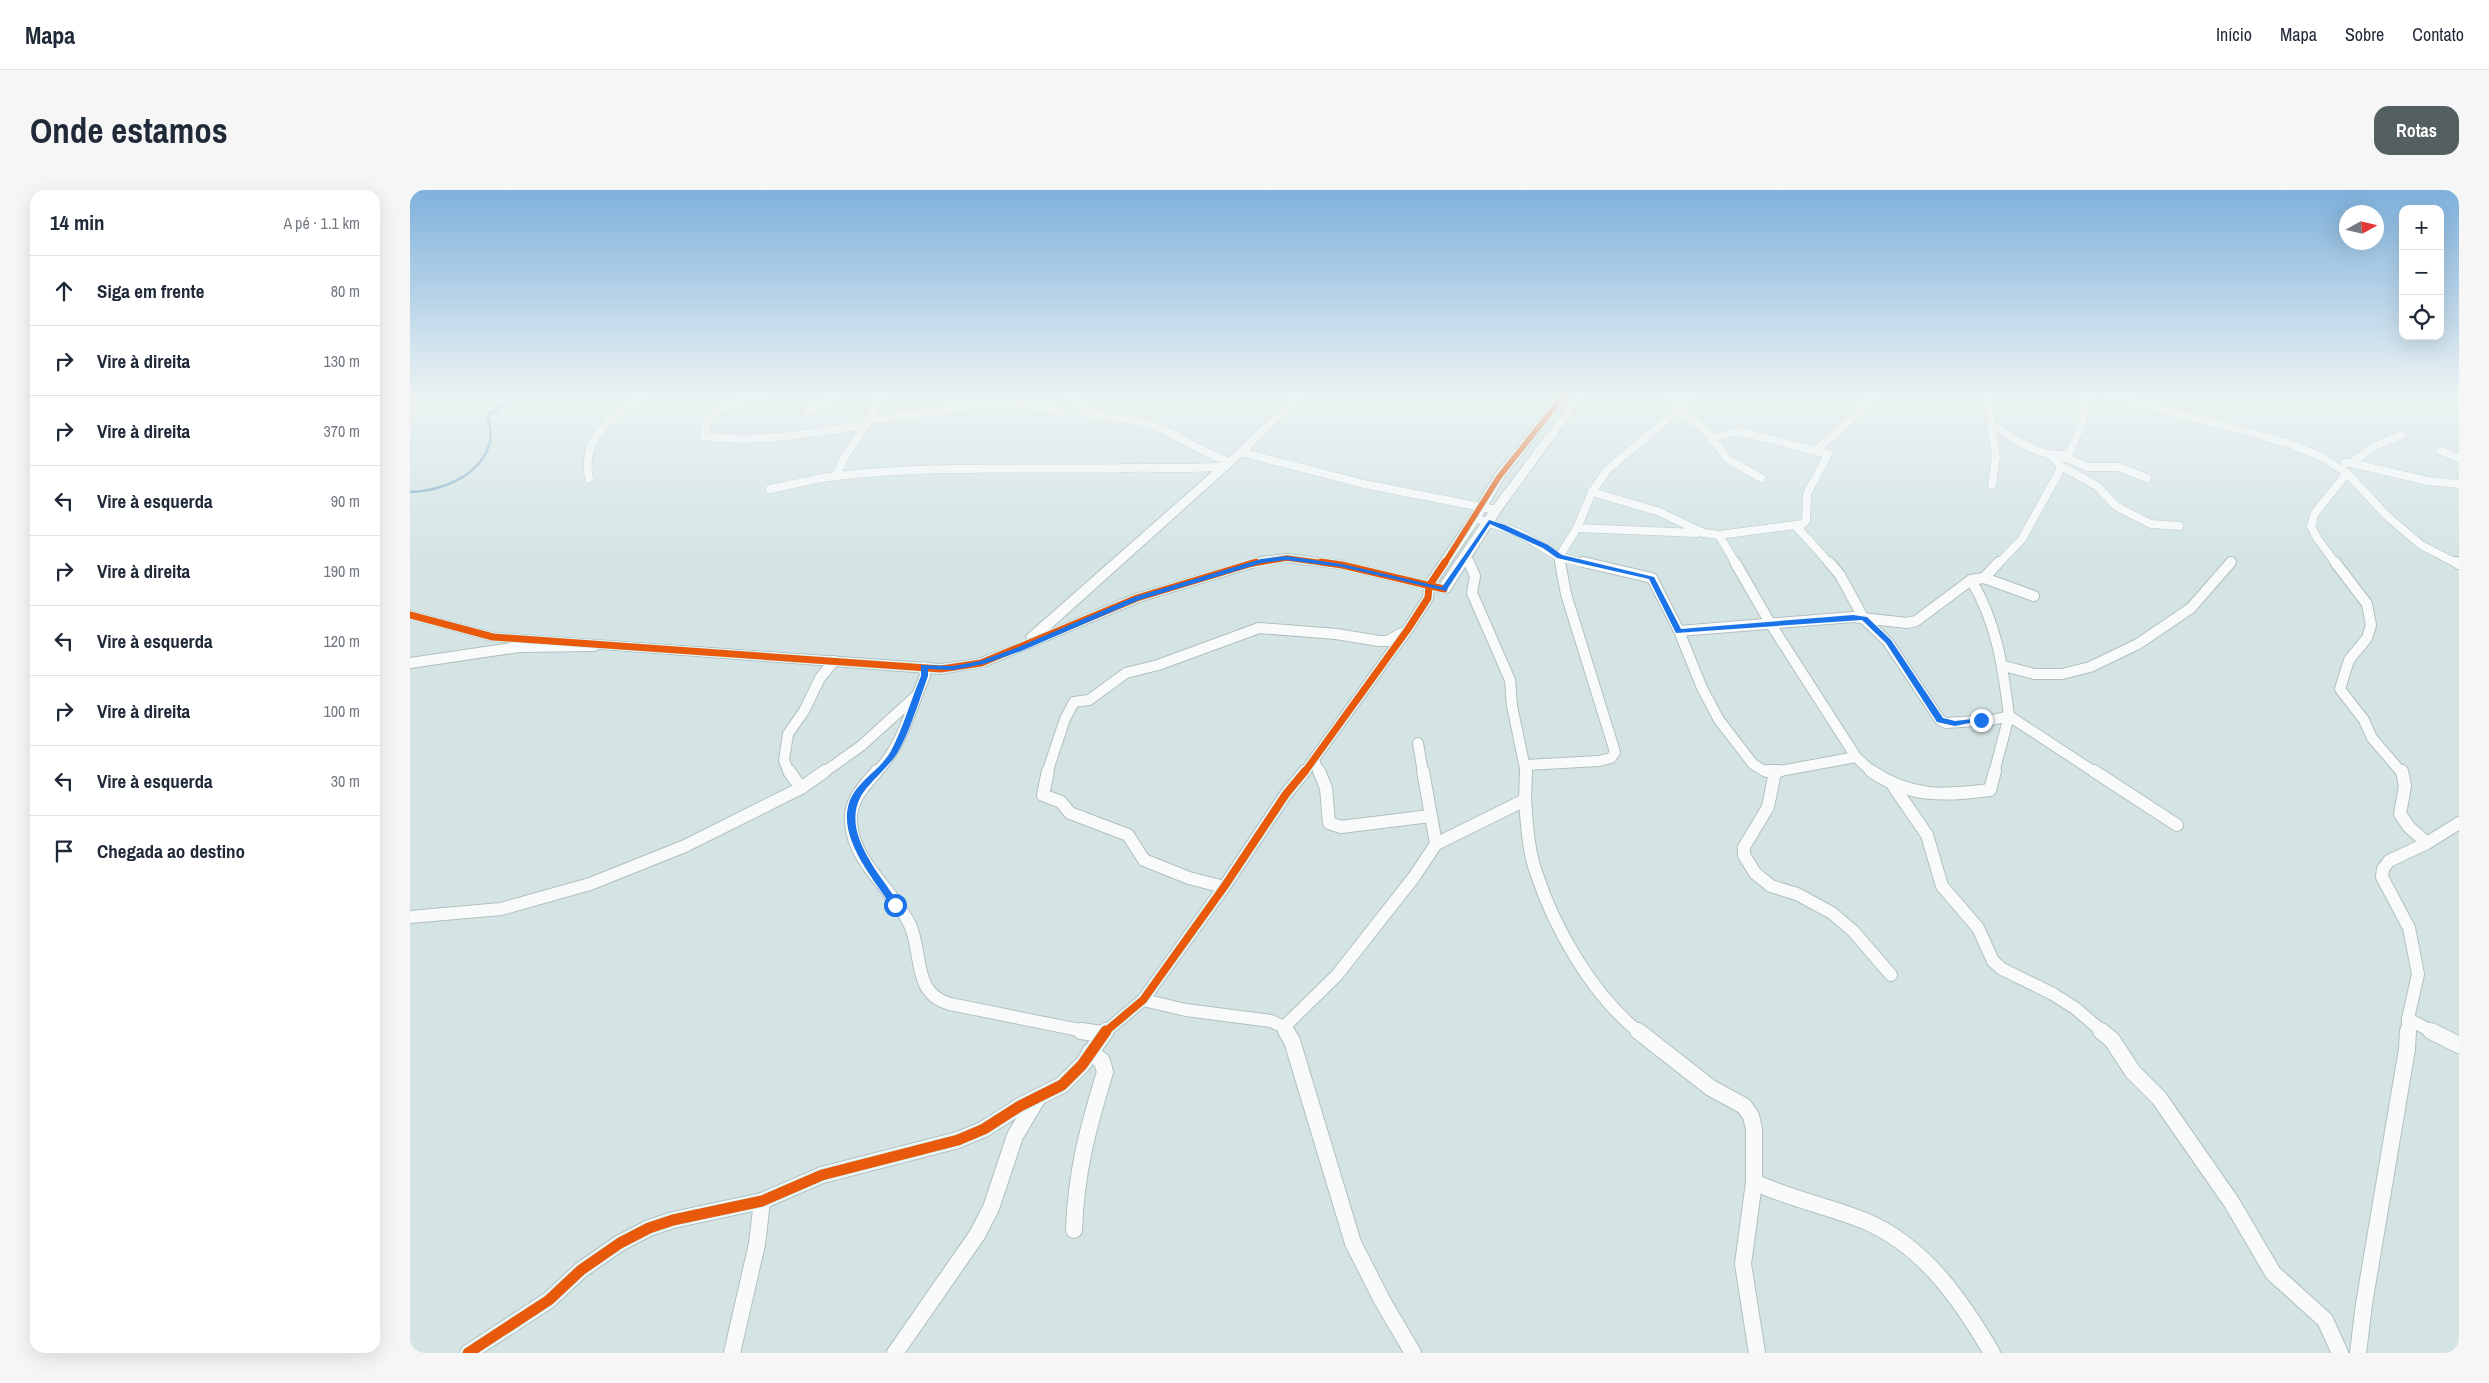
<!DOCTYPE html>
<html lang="pt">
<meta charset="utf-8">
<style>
:root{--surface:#fff;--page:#f6f6f7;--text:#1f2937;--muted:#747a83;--line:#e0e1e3;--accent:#535f60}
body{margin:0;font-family:"Archivo Narrow",sans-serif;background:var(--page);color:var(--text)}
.controls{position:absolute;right:15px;top:15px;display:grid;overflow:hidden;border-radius:10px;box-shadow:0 5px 20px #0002}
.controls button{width:45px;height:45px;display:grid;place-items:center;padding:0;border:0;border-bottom:1px solid var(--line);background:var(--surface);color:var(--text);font:25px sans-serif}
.compass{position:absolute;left:1929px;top:15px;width:45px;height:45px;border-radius:50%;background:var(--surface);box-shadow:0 5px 20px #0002;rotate:82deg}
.stop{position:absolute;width:15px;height:15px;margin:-11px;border:4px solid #1a73e8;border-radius:50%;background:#fff}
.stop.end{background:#1a73e8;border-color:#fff;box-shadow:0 1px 5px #0008}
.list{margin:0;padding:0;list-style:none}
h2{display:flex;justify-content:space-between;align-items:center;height:65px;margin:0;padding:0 20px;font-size:21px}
h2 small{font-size:16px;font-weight:400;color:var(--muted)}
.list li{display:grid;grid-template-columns:32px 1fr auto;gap:15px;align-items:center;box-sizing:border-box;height:70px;padding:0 20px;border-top:1px solid var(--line)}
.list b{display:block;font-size:19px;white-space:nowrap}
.list em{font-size:16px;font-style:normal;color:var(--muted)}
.icon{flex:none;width:28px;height:28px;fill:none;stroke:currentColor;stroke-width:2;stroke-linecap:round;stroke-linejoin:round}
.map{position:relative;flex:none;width:2049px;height:1163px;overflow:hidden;border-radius:15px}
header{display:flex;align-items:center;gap:30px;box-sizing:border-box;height:70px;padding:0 25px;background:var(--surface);border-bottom:1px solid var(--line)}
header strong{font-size:24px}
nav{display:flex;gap:28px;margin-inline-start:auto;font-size:18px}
.intro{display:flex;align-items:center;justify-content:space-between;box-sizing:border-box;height:120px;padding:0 30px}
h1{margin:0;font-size:35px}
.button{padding:12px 22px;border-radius:15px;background:var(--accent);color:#fff;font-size:18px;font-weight:700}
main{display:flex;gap:30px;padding:0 30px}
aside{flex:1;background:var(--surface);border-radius:15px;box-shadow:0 5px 20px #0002}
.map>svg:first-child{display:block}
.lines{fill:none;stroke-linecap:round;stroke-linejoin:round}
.stream{stroke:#81acca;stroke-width:2.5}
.street-far3-casing{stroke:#b2bfbf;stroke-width:9}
.street-far2-casing{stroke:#b2bfbf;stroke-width:12}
.street-far1-casing{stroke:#b2bfbf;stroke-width:14}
.street-casing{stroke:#b2bfbf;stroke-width:18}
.secondary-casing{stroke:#b2bfbf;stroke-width:2}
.street-far3{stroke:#f9fbfb;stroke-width:8}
.street-far2{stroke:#f9fbfb;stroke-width:10}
.street-far1{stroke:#f9fbfb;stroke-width:12}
.street{stroke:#f9fbfb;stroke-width:16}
.secondary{fill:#f9fbfb;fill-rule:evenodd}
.cycleway-far3-casing{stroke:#daf7f8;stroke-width:8}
.cycleway-far2-casing{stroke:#daf7f8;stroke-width:9}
.cycleway-far1-casing{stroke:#daf7f8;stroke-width:11}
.cycleway-casing{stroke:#daf7f8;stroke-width:14}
.cycleway-far3{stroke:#e8590c;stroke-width:5.5}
.cycleway-far2{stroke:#e8590c;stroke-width:7}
.cycleway-far1{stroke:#e8590c;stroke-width:8}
.cycleway{stroke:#e8590c;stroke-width:11}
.route{fill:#1a73e8}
</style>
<header>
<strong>Mapa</strong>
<nav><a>Início</a><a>Mapa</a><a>Sobre</a><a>Contato</a></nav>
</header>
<div class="intro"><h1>Onde estamos</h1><a class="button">Rotas</a></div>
<main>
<aside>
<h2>14 min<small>A pé · 1.1 km</small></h2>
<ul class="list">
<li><svg class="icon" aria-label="ahead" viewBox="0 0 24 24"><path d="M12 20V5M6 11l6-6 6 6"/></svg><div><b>Siga em frente</b></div><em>80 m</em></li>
<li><svg class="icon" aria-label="right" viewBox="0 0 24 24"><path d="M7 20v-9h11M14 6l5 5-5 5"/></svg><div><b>Vire à direita</b></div><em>130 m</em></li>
<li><svg class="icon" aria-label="right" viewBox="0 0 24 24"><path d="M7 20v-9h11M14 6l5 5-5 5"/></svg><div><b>Vire à direita</b></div><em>370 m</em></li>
<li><svg class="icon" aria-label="left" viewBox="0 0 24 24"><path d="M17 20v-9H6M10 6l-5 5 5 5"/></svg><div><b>Vire à esquerda</b></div><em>90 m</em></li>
<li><svg class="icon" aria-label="right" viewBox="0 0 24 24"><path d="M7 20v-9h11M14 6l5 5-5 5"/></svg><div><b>Vire à direita</b></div><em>190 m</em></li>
<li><svg class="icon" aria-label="left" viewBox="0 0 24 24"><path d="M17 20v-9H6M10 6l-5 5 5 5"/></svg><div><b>Vire à esquerda</b></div><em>120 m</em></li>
<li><svg class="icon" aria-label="right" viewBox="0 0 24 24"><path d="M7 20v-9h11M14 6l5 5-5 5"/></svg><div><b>Vire à direita</b></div><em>100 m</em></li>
<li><svg class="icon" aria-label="left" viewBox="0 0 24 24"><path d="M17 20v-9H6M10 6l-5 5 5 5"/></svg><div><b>Vire à esquerda</b></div><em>30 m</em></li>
<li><svg class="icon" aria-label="arrive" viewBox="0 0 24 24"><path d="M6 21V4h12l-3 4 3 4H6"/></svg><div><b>Chegada ao destino</b></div></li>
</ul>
</aside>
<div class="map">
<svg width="2049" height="1163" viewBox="0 0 2049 1163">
<rect width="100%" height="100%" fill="#d4e4e4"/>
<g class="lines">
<path class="stream" d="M0,302c32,-1 71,-16 80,-50 2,-9 -1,-18 -2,-27l33,-20"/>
<defs>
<g id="street-far3">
<path d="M356,205c-25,3 -61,11 -62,41 53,8 110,-4 163,-11v-5l17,-25"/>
<path d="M659,205c20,29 39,18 69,26 33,8 60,31 92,41"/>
<path d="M1255,205l21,4"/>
<path d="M1282,205l-31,30 -54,45 -15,22 65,19 47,22 15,2 17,29"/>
<path d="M1339,205l3,1"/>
<path d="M1577,205l9,62 -4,28"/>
<path d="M1695,205l147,38 38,11 32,13 25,16 40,43 34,29 37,19"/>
<path d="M1267,218l29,23 23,29 32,18"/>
<path d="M397,222l29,-17"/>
<path d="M457,230l124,-16 22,-1 47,8"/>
<path d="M1583,236c22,13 49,34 76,28l14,-33 5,-26"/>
<path d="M1302,248l26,-7 90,23 -21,40 -1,27 -3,3 -84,11"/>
<path d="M1407,260l60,-55"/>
<path d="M2031,261l18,7"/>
<path d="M831,262l123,32 132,26"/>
<path d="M1654,267l24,10h30l29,11"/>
<path d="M1935,273h6l24,-17 27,-11"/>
<path d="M1941,273l77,18 31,3"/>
<path d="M1651,276l36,20 19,20 15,8 20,10 28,2"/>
<path d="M426,286l10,-22 21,-29"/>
<path d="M179,288c-9,-40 25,-63 55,-83"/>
<path d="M360,299c22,-4 45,-11 67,-13 96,-11 193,-6 289,-8 35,-1 64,2 99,-2"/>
<path d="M1065,328l44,15 40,24 1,7"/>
<path d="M1386,336l34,38"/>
<path d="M1167,338l120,5"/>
<path d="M1056,367l3,7"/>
<path d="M1178,374l-29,-7 18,-29 15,-36"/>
<path d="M1588,374l24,-25 37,-67 2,-6 -8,-9"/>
<path d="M1820,374l1,-2"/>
<path d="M1926,374l-19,-26 -6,-12 4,-13 32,-40"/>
</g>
<g id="street-far2">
<path d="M1059,372l6,14 -3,17 38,87 2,26 14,67"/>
<path d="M1173,372l69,16 27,53 174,-14 54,6 9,-2 55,-41"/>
<path d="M1325,372l35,61 86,134 17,16"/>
<path d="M1419,372l11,13 24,44 24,23 52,78 6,3 46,-3 17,-4c-6,-49 -12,-93 -38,-136l13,-2 50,18"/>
<path d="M1925,372l32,42 4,21 -4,13 -18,22 -9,29 24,31 8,18 30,35"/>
<path d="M2046,372l3,2"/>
<path d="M1574,388l15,-16"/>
<path d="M1269,441l23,57 17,32 34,44 11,7 11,1 81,-15"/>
<path d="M0,473l109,-16 75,-1"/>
<path d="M1594,476l30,8h28l28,-7 48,-23 53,-36 40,-46"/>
<path d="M1008,553l5,30"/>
<path d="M904,570l5,13"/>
<path d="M1116,575l73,-4 12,-3 4,-6 -49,-158 -6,-32"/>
<path d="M379,583l-5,-13 4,-26 16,-23 16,-33 14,-17"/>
<path d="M413,583l38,-27 54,-49"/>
<path d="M466,583c27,-28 34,-63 49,-97l-1,-9"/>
<path d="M637,583l18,-54 9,-17 15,-2 37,-27 32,-8 101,-37 77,6 43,7h8l15,-8"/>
<path d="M894,583l104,-144 20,-31 1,-12"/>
<path d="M1584,583l15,-57 87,57"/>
</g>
<g id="street-far1">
<path d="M379,581l12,17"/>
<path d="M467,581c-14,16 -28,30 -26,52 3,41 43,67 59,102 13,28 2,69 40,79l139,28"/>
<path d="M638,581l-5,24 18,7 9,11 58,22 16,25 45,18 35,9"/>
<path d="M909,581l7,17 3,35 12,4 89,-11"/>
<path d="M1013,581l13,73"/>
<path d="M1357,581h12"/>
<path d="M1461,581c40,27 73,25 119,19l5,-19"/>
<path d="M1684,581l83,54"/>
<path d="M1992,581l3,15 -5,28 9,13 18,16"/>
<path d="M1365,582l-7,35 -24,40v8l11,18 16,13 26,8 35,19 21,18 38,44"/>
<path d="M1484,597l33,48 15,51 36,42 15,33 9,8 51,25 22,14 28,24"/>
<path d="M1115,610l1,-29"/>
<path d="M0,727l91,-8 89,-25 95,-38 116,-58 24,-17"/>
<path d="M733,810l43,10 85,11 13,6 3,5"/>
<path d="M1998,829l25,13"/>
<path d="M874,837l53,-52 77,-98 22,-33 89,-44c2,24 3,50 11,72 18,56 57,124 103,160"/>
<path d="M695,842l38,-32 81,-113 62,-93 19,-23"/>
<path d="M1998,842v-13l10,-45 -9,-46 -27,-51 1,-8 6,-8 38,-18 32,-20"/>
</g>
<g id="street">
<path d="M671,841l21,3"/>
<path d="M876,841l6,10 61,202 30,59 30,51"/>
<path d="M1228,841l73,57 33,18 7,10 3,13v53l-11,82 14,89"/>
<path d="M1691,841l11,9 21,32 26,26 73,105 41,70 52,47 15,33"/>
<path d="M2021,841l28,14"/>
<path d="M1344,992c36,17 74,24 111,39 59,25 96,79 127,132"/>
<path d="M664,1040c2,-59 14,-102 31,-158l-3,-11 -12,-9"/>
<path d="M58,1163l81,-53 32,-30 39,-27 29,-15 24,-8 89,-19 60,-26 136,-35 26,-11 36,-23 42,-21 20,-20 24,-34"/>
<path d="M322,1163l25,-109 5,-43"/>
<path d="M485,1163l82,-118 14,-27 24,-72 22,-37"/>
<path d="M1948,1163l6,-49 43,-255 1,-18"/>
</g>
<path id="secondary" d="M884,205h11l-60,59 -197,177 84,-36 129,-38 26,-3 55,7 84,20 43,-63 26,-44 64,-79h10l-65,83 -23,40 -44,65 3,1 52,-77 84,-112h10l-85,116 -52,81 -5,1 -102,-24 -55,-7 -25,3 -120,36 -156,65 -45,8 -448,-33 -83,-22v-8l83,22 448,31 37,-5 50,-19 -2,-3 2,-3 209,-184z"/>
</defs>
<use href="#street-far3" class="street-far3-casing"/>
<use href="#street-far2" class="street-far2-casing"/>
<use href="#street-far1" class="street-far1-casing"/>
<use href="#street" class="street-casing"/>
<use href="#secondary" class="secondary-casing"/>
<use href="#street-far3" class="street-far3"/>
<use href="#street-far2" class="street-far2"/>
<use href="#street-far1" class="street-far1"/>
<use href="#street" class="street"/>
<use href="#secondary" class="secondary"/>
<defs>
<g id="cycleway-far3">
<path d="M842,374l35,-6 44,6"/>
<path d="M1034,374l55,-87 65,-82"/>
</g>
<g id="cycleway-far2">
<path d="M911,372l21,3 102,24"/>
<path d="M0,425l83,22 448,32 40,-6 156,-65 119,-36"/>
<path d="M894,583l104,-144 20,-31 1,-12 16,-24"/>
</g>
<path id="cycleway-far1" d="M695,842l38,-32 81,-113 62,-93 19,-23"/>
<path id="cycleway" d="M58,1163l81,-53 32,-30 39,-27 29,-15 24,-8 89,-19 60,-26 136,-35 26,-11 36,-23 42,-21 20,-20 24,-34"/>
</defs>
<use href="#cycleway-far3" class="cycleway-far3-casing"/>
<use href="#cycleway-far2" class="cycleway-far2-casing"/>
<use href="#cycleway-far1" class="cycleway-far1-casing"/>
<use href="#cycleway" class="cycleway-casing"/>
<use href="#cycleway-far3" class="cycleway-far3"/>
<use href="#cycleway-far2" class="cycleway-far2"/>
<use href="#cycleway-far1" class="cycleway-far1"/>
<use href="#cycleway" class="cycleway"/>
</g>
<linearGradient id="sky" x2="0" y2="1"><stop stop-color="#7fb1dc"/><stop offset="0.56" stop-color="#ecf3f3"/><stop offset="1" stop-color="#ecf3f3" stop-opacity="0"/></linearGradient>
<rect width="2049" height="368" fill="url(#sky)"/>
<path class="route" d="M1079,330l16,5 43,20 14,10 92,22 27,52 172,-14 14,2 24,23 52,78 12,3 26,-3 3,2 -29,6 -18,-4 -51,-79 -24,-23 -186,13 -27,-54 -92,-21 -14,-10 -53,-24 -44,67 -104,-24 -56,-7 -24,3 -123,37 -118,51 -37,13 -31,6 -25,-1v7c-8,22 -20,61 -32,79 -9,13 -28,29 -35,41 -20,36 18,77 37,106v5h-6c-20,-31 -63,-78 -37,-116 11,-15 27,-24 36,-40 12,-23 20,-51 30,-75v-11l32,1 27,-5 36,-13 118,-51 127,-38 25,-3 56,8 100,23z"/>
</svg>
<div class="controls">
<button>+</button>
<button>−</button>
<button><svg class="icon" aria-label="locate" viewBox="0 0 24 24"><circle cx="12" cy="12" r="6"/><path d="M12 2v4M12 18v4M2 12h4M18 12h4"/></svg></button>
</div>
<svg class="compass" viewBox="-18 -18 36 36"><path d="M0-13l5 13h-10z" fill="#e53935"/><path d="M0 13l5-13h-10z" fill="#747a83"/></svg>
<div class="stop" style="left:485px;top:715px"></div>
<div class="stop end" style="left:1571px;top:530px"></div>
</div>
</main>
